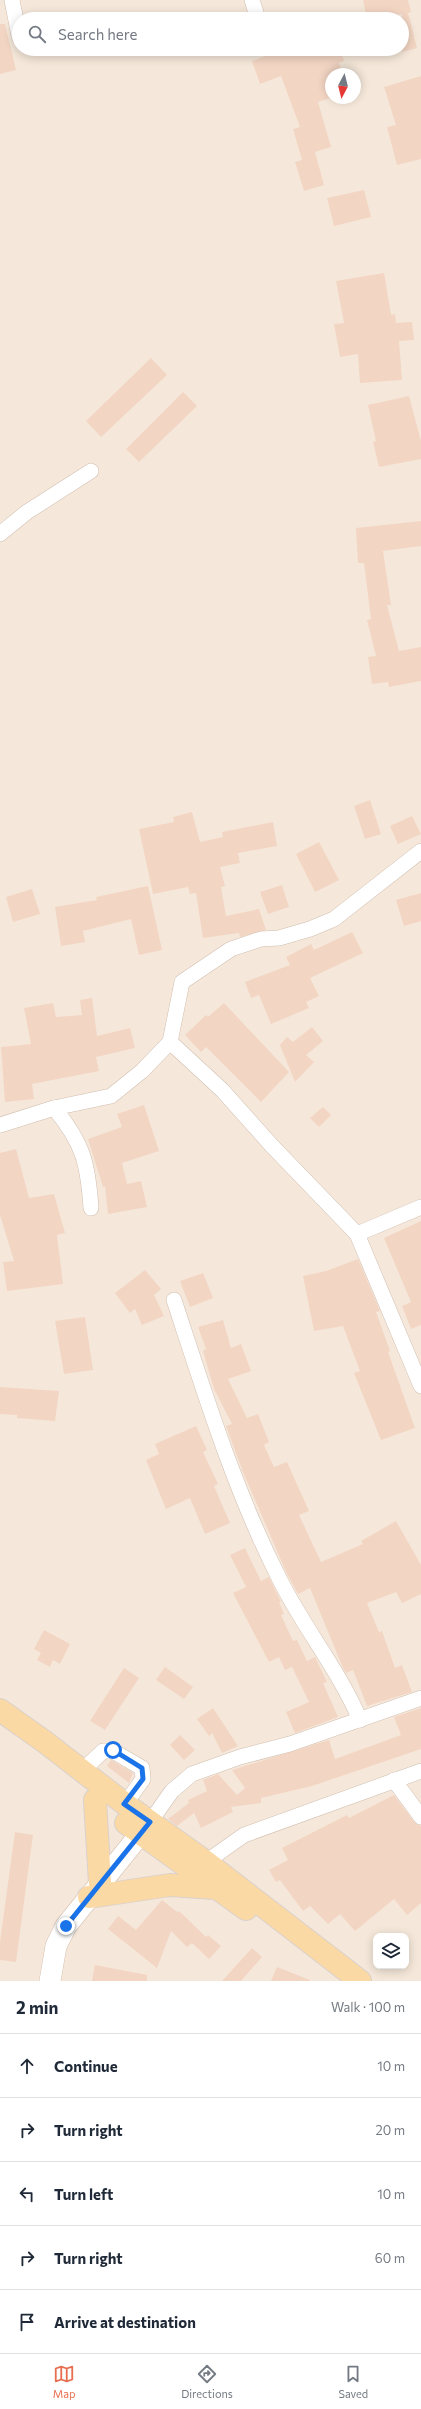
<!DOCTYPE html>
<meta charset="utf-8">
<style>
:root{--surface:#fff;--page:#f2f2f3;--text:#1f2937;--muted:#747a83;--line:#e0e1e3;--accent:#e76f51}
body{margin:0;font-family:Commissioner,sans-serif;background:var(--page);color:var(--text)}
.controls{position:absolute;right:12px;bottom:12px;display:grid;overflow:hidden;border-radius:8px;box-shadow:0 2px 10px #0003}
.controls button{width:36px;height:36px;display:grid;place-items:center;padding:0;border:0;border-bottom:1px solid var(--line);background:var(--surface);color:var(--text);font:20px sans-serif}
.compass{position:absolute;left:325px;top:68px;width:36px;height:36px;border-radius:50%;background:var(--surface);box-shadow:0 2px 10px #0003;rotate:187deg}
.stop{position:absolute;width:12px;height:12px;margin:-9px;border:3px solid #1a73e8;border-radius:50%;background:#fff}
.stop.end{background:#1a73e8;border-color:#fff;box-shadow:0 1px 4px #0008}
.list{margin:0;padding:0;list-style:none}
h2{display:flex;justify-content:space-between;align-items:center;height:52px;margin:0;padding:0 16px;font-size:17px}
h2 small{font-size:13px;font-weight:400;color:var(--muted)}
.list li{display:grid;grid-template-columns:26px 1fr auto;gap:12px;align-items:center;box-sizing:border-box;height:64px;padding:0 16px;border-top:1px solid var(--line)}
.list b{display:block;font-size:15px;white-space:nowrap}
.list em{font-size:13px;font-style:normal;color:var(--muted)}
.icon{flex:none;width:22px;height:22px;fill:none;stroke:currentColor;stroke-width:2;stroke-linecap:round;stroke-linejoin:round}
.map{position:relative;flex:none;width:421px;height:1981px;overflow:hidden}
.search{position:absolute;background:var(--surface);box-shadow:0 2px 10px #0003;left:12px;right:12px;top:12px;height:44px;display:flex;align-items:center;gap:10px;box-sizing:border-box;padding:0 14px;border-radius:22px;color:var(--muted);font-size:15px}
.sheet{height:372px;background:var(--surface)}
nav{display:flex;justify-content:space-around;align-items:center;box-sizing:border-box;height:56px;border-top:1px solid var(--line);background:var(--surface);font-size:11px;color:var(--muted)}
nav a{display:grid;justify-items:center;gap:2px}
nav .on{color:var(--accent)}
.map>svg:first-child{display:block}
.residential{fill:#f5e8da;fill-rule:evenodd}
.building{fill:#f3d5c3}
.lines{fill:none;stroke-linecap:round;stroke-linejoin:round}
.street-casing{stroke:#d1beb0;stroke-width:16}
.secondary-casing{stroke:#d6c0b0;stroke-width:22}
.primary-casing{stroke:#dad1cd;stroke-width:24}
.street{stroke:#fff;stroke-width:15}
.secondary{stroke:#fff;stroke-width:21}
.primary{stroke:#fbd9a5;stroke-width:22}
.route{stroke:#1a73e8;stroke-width:5}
</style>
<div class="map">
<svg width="421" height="1981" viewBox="0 0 421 1981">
<rect width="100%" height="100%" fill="#fdf6ec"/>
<path class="residential" d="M0,0h421v1981h-421zM19,19h383v30h-383zM331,74h24v24h-24zM376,1936h30v30h-30z"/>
<g class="building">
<path d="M363,0h45l3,12 -3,1 9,35 -15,4v-38l-35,5z"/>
<path d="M0,24h5l11,46 -16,4z"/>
<path d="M266,49h74l4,12 -5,2 4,11h-12v24l-13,4 13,45 -16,5 9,33 -20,6 -9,-29 7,-2 -9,-31 7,-2 -19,-51 -21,8 -8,-23 16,-6z"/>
<path d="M421,76v83l-24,6 -10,-38 9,-2 -12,-38z"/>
<path d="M364,190l7,27 -37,9 -7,-28z"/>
<path d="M384,273l7,42 4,-1 1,9 16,-1 2,18 -15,1 3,39 -42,3 -2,-29 -18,3 -6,-33 10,-1 -8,-42z"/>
<path d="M151,358l16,17 -66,62 -15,-16z"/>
<path d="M183,392l14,14 -58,56 -13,-13z"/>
<path d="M409,396l12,45v18l-42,8 -6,-25 3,-1 -8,-36z"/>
<path d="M421,521v25l-38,5 8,54h-4l12,46 22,-4v34l-32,6 -1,-5 -16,2 -4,-27 8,-1 -9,-36 4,-1 -7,-56h-6l-2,-35z"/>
<path d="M370,800l11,34 -16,5 -11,-33z"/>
<path d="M192,812l8,30 23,-5 -1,-5 51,-10 4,24 -39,7 2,10 -20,4 5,19 -4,1 5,29 33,-7 7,21 -26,7 -1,-4 -36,5 -7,-45 -6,1 -2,-7 -35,7 -14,-65 35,-7 -1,-5z"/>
<path d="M412,816l9,18 -23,10 -8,-18z"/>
<path d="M319,842l20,38 -24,12 -19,-38z"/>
<path d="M282,885l7,22 -21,7 -8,-22z"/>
<path d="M148,886l14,64 -23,5 -8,-36 -48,12 2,11 -24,4 -6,-39 42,-7 -1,-3z"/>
<path d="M32,889l8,25 -27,8 -7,-25z"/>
<path d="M421,893v28l-17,5 -8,-26z"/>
<path d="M352,932l11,21 -53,25 9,18 -13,6 3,6 -38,16 -12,-29 -8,3 -6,-16 45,-17 -4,-8 25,-13 3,6z"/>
<path d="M92,998l5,38 33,-8 5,20 -39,9 3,14 -67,13 2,15 -29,3 -4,-55 30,-3 -7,-36 29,-5 3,14 26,-2 -2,-15z"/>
<path d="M224,1003l65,69 -28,30 -55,-55 -5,5 -16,-17 21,-20 2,2z"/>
<path d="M312,1027l11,14 -17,14 8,7 -19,20 -15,-37 7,-8 6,5z"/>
<path d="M144,1105l15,46 -37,12 5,21 14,-3 6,26 -39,7 -3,-28 -2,1 -15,-48 34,-12 -5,-13z"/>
<path d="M323,1107l8,8 -12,12 -9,-9z"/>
<path d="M16,1149l13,49 25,-4 11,39 -8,2 6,49 -56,7 -4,-29 11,-1 -14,-46v-62z"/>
<path d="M421,1221v104l-10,4 -9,-23 9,-4 -27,-64z"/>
<path d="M358,1259l22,52 -4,1 14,39 -2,1 27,76 -34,12 -27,-67 6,-2 -17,-45 -29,5 -11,-55 23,-5z"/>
<path d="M145,1270l16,19 -7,6 10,21 -22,9 -7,-16 -5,4 -15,-20z"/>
<path d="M203,1273l10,25 -23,9 -10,-26z"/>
<path d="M85,1317l8,53 -29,4 -9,-53z"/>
<path d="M223,1320l8,28 10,-4 10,27 -23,8 19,39 11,-4 11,28 -5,3 10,22 13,-5 22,49 -10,4 22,47 42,-18 -2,-3 35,-20 25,44v29l-19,9 -6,-11 -29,11 12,29 3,-1 13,37 7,-3 10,27 -45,14 -14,-36 -7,3 -3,-5 -33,-80 -12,6 -11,-20 -44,-102 -17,-46 6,-2 -18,-35 -11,-38 3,-2 -8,-22z"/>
<path d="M0,1387l59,4 -4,30 -38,-3v-3l-17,-1z"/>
<path d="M196,1426l11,24 -4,2 15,32 -4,2 16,37 -25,11 -15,-36 -24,11 -20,-49 13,-6 -4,-10z"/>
<path d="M245,1548l16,33 8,-4 12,25h-2l5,12 -3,1 12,26 4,-1 10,21 8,-4 12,25 -4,1 15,34 -43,16 -9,-21 23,-10 -17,-35 -7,3 -6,-13 -10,5 -36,-69 13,-6 -16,-32z"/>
<path d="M44,1630l26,14 -10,20 -7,-4 -3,7 -13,-7 4,-7 -7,-4z"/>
<path d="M165,1667l28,20 -9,12 -28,-19z"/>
<path d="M124,1668l15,10 -34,52 -15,-9z"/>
<path d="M213,1708l25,38 -16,7 -10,-20 -3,3 -12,-17z"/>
<path d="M421,1708v41l-109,37 -51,12v5l-30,4 2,5 -32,16 -7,-15 -17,13 -9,-7 21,-16 -1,-3 19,-9 -4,-11 15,-6 19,21 8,-7 -13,-18 97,-30 6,19 66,-24 -7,-18z"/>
<path d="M180,1735l15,15 -11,10 -14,-15z"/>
<path d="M111,1760l22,13 -4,10 -22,-17z"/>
<path d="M394,1795l20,27 7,4v77l-14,12 -13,-16 -39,32 -15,-17 -12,10 -18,-18 -7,5 -23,-31 -4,2 -7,-12 19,-10 -6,-12 65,-33 2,3z"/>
<path d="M15,1832l18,3 -17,127 -16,-2v-18z"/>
<path d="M162,1900l15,12 2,-1 27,26 2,-2 13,11 -12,13 -17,-16 -5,4 -16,-16 -14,37 -49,-39 10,-13 18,14z"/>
<path d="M252,1948l10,9 -21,24h-19z"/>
<path d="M95,1965l52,10v6h-55z"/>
<path d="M277,1967l33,13v1h-39z"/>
</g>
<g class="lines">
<defs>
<g id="street">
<path d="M12,0l7,36"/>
<path d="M252,0l6,19"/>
<path d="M0,534l27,-22 64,-41"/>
<path d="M421,851l-87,68 -24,10 -31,9 -18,1 -30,10 -49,33 -12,60 52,48 50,56 85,88 64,152"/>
<path d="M54,1108c29,35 34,55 37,100"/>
<path d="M0,1125l54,-17 57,-12 31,-25 28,-29"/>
<path d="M357,1234l64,-27"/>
<path d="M174,1300c31,94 60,189 105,278 24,49 60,92 81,142"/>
<path d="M82,1771l21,-20h10l29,17 1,11 -18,25"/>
<path d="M394,1780l27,37"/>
<path d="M150,1822l22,-31 20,-17 48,-17 50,-13 131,-46"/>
<path d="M206,1862l38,-27 177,-64"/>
</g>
<path id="secondary" d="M50,1981l6,-35 10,-20 84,-104"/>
<g id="primary">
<path d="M0,1710l45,32 80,62 81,58 154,119"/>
<path d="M95,1800l5,83"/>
<path d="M126,1823l120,86"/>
<path d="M89,1897l81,-12 44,3"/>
</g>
</defs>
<use href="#street" class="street-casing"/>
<use href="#secondary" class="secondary-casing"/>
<use href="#primary" class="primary-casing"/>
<use href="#street" class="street"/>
<use href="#secondary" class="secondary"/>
<use href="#primary" class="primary"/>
</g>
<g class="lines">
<path class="route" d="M66,1926l84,-104 -26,-18 19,-25 -1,-11 -29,-18"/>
</g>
</svg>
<div class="controls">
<button><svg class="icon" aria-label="layers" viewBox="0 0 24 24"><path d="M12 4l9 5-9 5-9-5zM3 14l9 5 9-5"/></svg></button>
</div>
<svg class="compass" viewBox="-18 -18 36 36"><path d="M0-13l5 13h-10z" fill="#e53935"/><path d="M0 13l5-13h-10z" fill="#747a83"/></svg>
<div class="stop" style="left:113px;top:1750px"></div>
<div class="stop end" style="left:66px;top:1926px"></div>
<div class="search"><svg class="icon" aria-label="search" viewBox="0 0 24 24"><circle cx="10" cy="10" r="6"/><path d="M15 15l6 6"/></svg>Search here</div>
</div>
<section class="sheet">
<h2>2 min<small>Walk · 100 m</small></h2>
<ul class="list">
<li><svg class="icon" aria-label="ahead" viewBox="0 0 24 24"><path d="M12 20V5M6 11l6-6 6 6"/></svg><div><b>Continue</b></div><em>10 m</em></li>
<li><svg class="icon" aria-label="right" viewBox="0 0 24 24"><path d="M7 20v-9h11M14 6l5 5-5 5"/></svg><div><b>Turn right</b></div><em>20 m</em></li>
<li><svg class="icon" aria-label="left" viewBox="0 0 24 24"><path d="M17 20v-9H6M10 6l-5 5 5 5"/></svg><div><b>Turn left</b></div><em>10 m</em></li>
<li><svg class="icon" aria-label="right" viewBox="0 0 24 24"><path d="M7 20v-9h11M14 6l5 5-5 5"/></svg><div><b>Turn right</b></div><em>60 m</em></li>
<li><svg class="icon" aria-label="arrive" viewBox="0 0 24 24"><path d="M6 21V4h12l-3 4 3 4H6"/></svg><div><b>Arrive at destination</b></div></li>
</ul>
</section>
<nav>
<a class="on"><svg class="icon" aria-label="map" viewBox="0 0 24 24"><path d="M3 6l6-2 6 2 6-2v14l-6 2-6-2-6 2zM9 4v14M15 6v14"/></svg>Map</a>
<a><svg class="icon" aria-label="directions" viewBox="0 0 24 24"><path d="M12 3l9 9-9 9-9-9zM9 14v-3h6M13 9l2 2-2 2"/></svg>Directions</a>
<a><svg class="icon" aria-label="saved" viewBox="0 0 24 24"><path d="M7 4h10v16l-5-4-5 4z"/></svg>Saved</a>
</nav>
